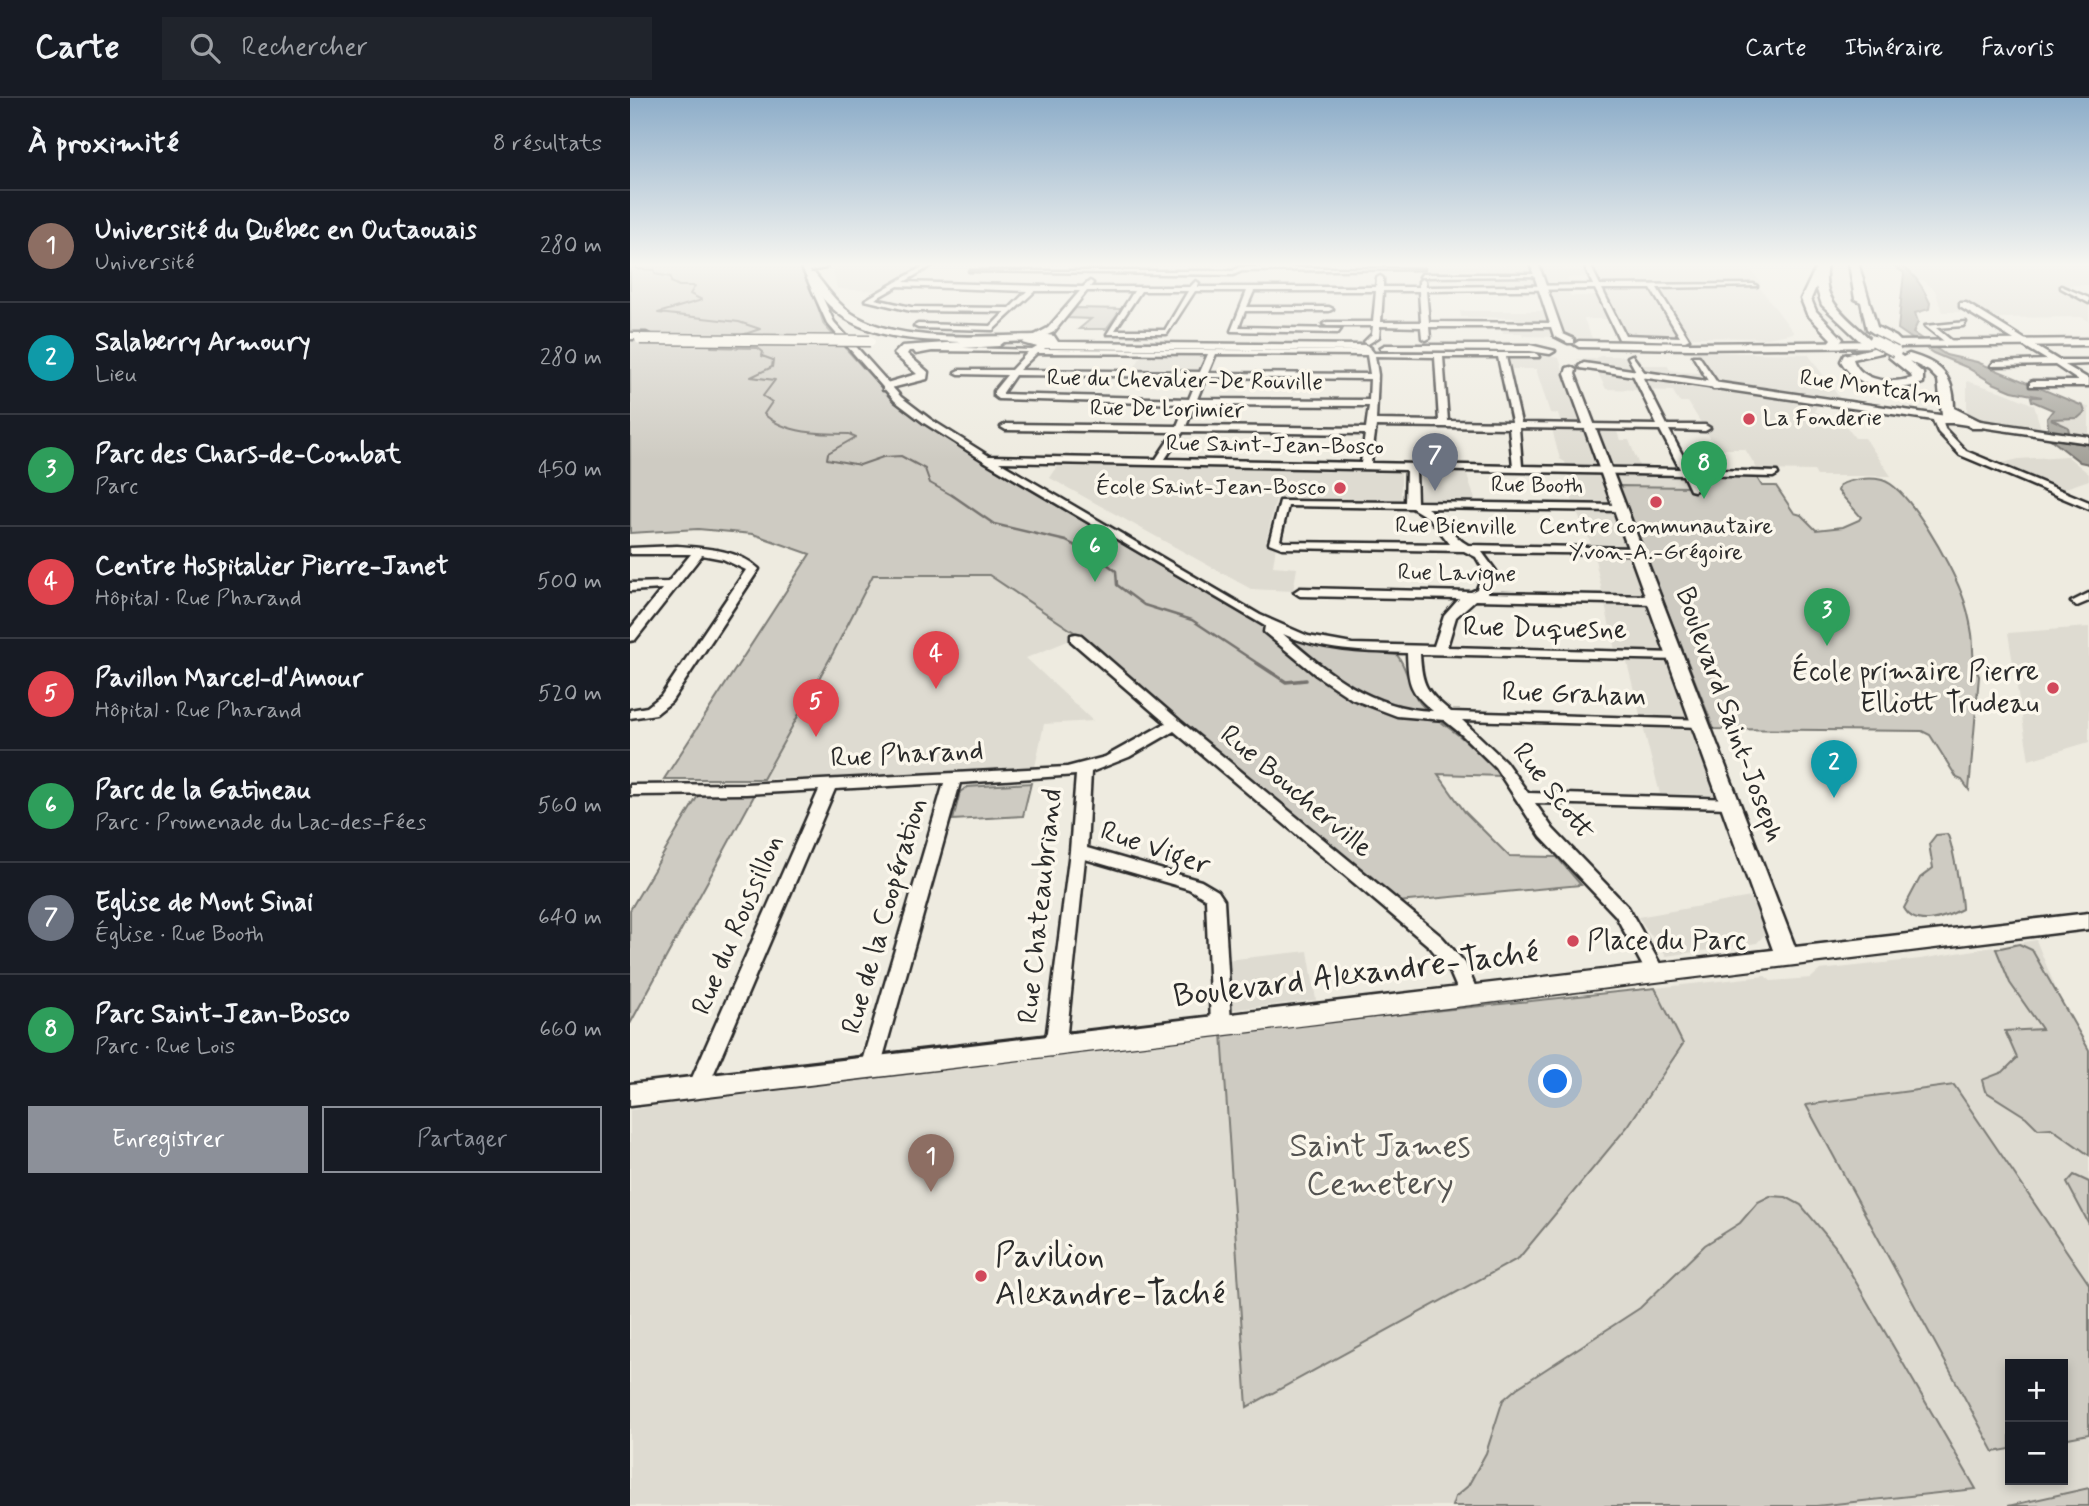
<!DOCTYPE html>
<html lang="fr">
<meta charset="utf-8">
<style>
:root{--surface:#171b24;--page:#20242c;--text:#f1f3f6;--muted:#9ea1a6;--line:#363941;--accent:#8c9099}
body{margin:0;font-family:Mynerve,sans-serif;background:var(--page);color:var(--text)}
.controls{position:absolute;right:21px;bottom:21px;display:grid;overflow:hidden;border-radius:0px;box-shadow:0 4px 10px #0003}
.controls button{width:63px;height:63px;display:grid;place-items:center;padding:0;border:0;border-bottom:2px solid var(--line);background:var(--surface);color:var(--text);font:35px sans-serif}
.you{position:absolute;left:926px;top:984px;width:24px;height:24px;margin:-18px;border:5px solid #fff;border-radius:50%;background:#1a73e8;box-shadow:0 0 0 10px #1a73e833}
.badge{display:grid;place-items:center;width:46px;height:46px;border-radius:50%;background:var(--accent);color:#fff;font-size:23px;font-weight:700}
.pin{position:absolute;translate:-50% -58px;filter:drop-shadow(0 2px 4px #0008)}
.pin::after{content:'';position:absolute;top:37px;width:24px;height:21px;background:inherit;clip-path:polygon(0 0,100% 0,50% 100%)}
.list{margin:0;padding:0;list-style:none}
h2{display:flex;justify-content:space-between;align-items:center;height:91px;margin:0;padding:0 28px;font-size:30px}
h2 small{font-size:23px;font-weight:400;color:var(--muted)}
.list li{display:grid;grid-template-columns:46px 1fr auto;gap:21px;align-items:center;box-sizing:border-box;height:112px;padding:0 28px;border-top:2px solid var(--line)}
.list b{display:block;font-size:26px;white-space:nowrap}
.list p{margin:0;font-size:23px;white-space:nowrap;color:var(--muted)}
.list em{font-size:23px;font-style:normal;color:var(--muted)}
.actions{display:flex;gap:14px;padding:21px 28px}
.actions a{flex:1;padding:16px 0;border:2px solid var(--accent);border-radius:0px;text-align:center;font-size:24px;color:var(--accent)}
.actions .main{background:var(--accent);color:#fff}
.icon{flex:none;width:38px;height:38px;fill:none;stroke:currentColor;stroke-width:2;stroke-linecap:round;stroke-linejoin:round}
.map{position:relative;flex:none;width:1459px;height:1408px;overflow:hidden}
header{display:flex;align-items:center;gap:42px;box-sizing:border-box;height:98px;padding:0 35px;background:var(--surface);border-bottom:2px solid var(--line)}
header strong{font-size:33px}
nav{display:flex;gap:38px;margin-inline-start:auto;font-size:24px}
.search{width:490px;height:63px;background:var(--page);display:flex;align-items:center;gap:18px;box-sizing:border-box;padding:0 24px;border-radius:0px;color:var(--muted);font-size:26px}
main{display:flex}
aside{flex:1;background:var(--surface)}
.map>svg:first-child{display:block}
.built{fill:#dedbd1;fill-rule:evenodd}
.green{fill:#cecbc2;stroke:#7c7b76;stroke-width:2}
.water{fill:#a4a29a;stroke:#74726e;stroke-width:2}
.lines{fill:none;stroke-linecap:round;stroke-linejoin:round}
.stream-far2{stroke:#74726e;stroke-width:2}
.stream-far1{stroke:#74726e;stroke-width:2.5}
.stream{stroke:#74726e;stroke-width:3.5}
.minor-casing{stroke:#2b2b2b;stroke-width:5}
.major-casing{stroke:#2b2b2b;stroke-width:5}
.highway-casing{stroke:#2b2b2b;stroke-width:5}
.minor{fill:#fbf7ec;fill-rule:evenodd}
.major{fill:#fbf7ec;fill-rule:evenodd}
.highway{fill:#fbf7ec;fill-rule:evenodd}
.highway-bridge-casing{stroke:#2b2b2b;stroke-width:13;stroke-linecap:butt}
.highway-bridge{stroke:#fbf7ec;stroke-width:10}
.poi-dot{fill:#d1495b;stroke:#fbf7ec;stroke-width:2.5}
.labels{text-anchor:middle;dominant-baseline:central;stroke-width:7;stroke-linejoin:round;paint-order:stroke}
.far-street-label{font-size:23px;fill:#2b2b2b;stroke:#fbf7ec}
.far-poi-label{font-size:23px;fill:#2b2b2b;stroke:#fbf7ec;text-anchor:start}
.street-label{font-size:28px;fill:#2b2b2b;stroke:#fbf7ec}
.poi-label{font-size:28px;fill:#2b2b2b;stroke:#fbf7ec;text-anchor:end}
.near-street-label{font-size:33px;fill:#2b2b2b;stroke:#fbf7ec}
.near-park-label{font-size:33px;fill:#545351;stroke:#fbf7ec}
.near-poi-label{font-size:33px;fill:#2b2b2b;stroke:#fbf7ec;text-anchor:start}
</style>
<header>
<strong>Carte</strong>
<div class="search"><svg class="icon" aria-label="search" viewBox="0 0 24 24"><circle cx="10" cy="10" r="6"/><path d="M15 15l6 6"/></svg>Rechercher</div>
<nav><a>Carte</a><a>Itinéraire</a><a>Favoris</a></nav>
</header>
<main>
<aside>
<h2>À proximité<small>8 résultats</small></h2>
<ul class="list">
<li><span class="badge" style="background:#8d6e63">1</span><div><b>Université du Québec en Outaouais</b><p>Université</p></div><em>280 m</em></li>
<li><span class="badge" style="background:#0f9aa8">2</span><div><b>Salaberry Armoury</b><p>Lieu</p></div><em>280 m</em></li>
<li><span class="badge" style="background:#2e9e5b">3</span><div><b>Parc des Chars-de-Combat</b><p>Parc</p></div><em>450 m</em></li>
<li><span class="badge" style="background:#e0444e">4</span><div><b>Centre Hospitalier Pierre-Janet</b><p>Hôpital · Rue Pharand</p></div><em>500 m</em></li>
<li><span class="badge" style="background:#e0444e">5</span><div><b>Pavillon Marcel-d'Amour</b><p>Hôpital · Rue Pharand</p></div><em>520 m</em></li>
<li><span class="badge" style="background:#2e9e5b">6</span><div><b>Parc de la Gatineau</b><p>Parc · Promenade du Lac-des-Fées</p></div><em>560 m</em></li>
<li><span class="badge" style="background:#6b7280">7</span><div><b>Eglise de Mont Sinai</b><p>Église · Rue Booth</p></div><em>640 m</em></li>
<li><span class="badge" style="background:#2e9e5b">8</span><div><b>Parc Saint-Jean-Bosco</b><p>Parc · Rue Lois</p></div><em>660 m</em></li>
</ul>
<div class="actions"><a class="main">Enregistrer</a><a>Partager</a></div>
</aside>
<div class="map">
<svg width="1459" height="1408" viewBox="0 0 1459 1408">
<rect width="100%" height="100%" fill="#eeebe0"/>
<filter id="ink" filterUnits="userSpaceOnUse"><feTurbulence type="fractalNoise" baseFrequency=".0143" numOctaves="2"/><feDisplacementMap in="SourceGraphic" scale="14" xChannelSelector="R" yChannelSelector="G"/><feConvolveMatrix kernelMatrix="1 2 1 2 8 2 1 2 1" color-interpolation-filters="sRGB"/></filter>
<g filter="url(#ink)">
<g class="built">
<path d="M211,165h87l-51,28 -40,-2 -4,-20z"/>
<path d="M899,165l27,2 9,5h19l3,7 -20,1 6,10 -6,1 4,7h26l11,23h-24l8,19 -69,-2 -1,-3h-19l-2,-10h16l-2,-5 -54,-1 -1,-6h96l-8,-23 -56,-1 -2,-5h-22v-5h20l-2,-8 -60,1v-5h102z"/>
<path d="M960,165h157l14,21h-8l1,3 7,2 33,44 -26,5 -77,-1 -18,-24h-8l15,24h-52l-24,-49 96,-2 -99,-1z"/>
<path d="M1270,165h189v22l-32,1 32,18v17l-8,-4 -90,1 -11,-6h-38l-7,-22 -12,-10h-9l-1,-7 -15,-9z"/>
<path d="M1067,254l111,2 33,46 -121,-16z"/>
<path d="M513,255l63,1 -7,20 -67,-2z"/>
<path d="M919,258l10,2 23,66 34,5 4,11h9l13,33 44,1 7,13h-86l21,69 88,239 -56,-1 -36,-143 -9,-1 -23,-104 -19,-42 -8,-42 -5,-3 -5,-18 -4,-17h10l-3,-10 -8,-1 -14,-44h-26l-4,-12z"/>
<path d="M970,258h30l9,3 4,6h24l3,5 10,2 22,1 8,15 107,16 -2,8 25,6 15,20h10l26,38h-74l-3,-5 -56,-1 -13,-21h-28l-29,-47h-9l-6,-11 -67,-2 -11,-22 -19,-8h19z"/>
<path d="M1337,283l39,12 28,12 7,24 -74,-12z"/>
<path d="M1453,308l6,1v29l-20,-3 -1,-6 -17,-8 20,1 14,-8z"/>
<path d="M1437,358l22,18v6l-29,10 -62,-26 21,-5z"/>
<path d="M429,366l342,8v28l-125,-1 -10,42 10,5 -3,20 24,2 -4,23 -42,-2 -201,-111z"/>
<path d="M790,373h46l10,32 -56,-2z"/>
<path d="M309,475l51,2 90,61 -54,22 67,63 -49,3 -9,43 -80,5 -3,10 -60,-6 -129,3 70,-126 39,-78z"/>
<path d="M1459,529v115l-60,18 -21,-127z"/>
<path d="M1121,799l14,37 -8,9 -91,13 -28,-39z"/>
<path d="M1406,842l40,98 13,19v431l-81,18h-1378v-396l102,-16 281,-32 209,-29 25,374 272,-149 109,-132 55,-82 -28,-56 110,-12 6,5 40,-3 9,-8 100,-11zM1380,1266h53v116h-53z"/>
<path d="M678,853l8,49 -95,11 -3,-50z"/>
</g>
<g class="green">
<path d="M0,165h168l12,20 14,42 66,72 113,77 246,144 37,16 71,16 40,5c11,13 11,33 23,48 12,15 28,23 42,35 13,11 26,25 39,38l-63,-2 27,38 44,44 48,1 24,28 -183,17 -318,-266 -91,-61h-116l-40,78 -70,126h-99l146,-225 -57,-20 -55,-5 -68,4z"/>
<path d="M446,210l45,1 -15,20h-27l12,-10 -24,-1z"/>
<path d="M1055,374l69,1 8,13h14l18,27 7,2 15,15 27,-3 16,-7 2,-3 -23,-26 2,-6c11,-6 29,-8 42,-5 27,7 69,86 79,112 5,12 9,29 11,42 2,14 -1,29 7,42l-10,114 -7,-10 -5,-2 -27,-43 -8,-4 -208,-2 -96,-243 74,1z"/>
<path d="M401,685l-8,33 -70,4 7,-28 7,-5z"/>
<path d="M69,696h56l-125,230v-114z"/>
<path d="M1317,736c5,6 15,65 15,75 -17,9 -47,20 -58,-1l16,-30 13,-10 -4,-24 7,-9z"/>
<path d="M1389,846l13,6 57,100v105l-38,-27 -13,1 -12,-12 -41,-26 -3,-11 21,-8 14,-14 -12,-27 37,-2 -32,-46 -14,-34z"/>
<path d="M1025,890l28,56 -55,82 -109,132 -272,149 -25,-374z"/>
<path d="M1324,987l135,199v150l-26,5v-75h-53v85l-16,3 -188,-347z"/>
<path d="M1444,1077l15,7v42l-22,-41z"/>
<path d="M1140,1098l16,1 15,8 34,41 141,243 -160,17h-364l3,-9 13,-11 18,-33 17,-53 14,-12 123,-80 65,-63 35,-22 18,-21z"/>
<path d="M1459,1390v18h-81z"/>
</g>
<path class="water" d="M1260,165c18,0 31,20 40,40l-1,6 -14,4 3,9 -5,11 33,22 31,7 106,44 2,6 -7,6 -27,1 17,8 3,15 18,2v20l-9,-2 -31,-24 -2,-20 6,-8 -21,-9 -1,-4h11l-30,-6 -19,-8 -27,-16 -33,-14 -35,-24 6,-56z"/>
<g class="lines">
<g class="stream-far2">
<path d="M2,165l5,6 18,1v4l16,3v5l8,4h16l-5,8 12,6 -44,13 81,9 21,7 -18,6"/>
<path d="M84,244l-3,5 47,1 5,4 -1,4 11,4 -1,7 -21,10 24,3 -12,16 9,6 -8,12c21,20 58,20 85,20l7,3 -28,16 -1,6 33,6 23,-8 18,-1 24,13 5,14 25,14"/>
</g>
<path class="stream-far1" d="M322,397l42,29 72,17 32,16 18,14 1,14 27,20 48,15 68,45"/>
<path class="stream" d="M627,565l29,19 20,-2"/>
<defs>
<g id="minor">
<path d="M170,165h6l2,4 22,-4 -5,5 -15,3 24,51 67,75 29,22 59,37 167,3 18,-27 -168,-2 -5,-3 5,-3 171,2 9,-22 -188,-5 -4,-3v-5l13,-16 -48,-1 -4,-2 4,-2h52l17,-18 -96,-1 -16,3 -3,-4 19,-3 100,3 12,-7 4,2 -4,4 321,2 4,-4 5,6h162l3,4h-33l15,66 136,2 -24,-50 4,-2 -9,-16 4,-2 15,21 -4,2 24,47h38l5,3 -5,3 -36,-1 21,39 87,3 1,2 -5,3 -80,-2 6,13 -5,3 -4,-1 -7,-15 -267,-5 1,32 204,3 5,3 -5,3 -194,-3c17,10 24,28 41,37l169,3 6,3 -6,3 -155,-2 14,19 -9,22 168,3 6,4 -6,4 -180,-4 -19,17 -9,30 229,6 5,1v6l-261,-6c2,33 6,37 31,58l255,8 2,3 -2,3 -5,1 -239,-7 43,41 23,32 208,6 2,4 -8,5 -195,-5 18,26 75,78 36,64 -2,5 -7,2 -7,-2 -32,-60 -75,-79 -46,-70 -36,-35 -15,-12 -47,-4 -45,-17 -36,-24 -52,-43 1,-6 -281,-165 -60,-38 -29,-22 -68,-78zM407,255l171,1 -8,18 -181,-2zM586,256l151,1 3,19 -162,-1zM745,258l60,1 4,64 -63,-1 2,-45zM813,259h55l14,65 -64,-1zM385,277l183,2 -9,22 -187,-5zM576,279l164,2 -1,21 -172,-1zM565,307l174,1 -3,22 -180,-2zM746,328l133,2 4,38 -142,-3zM889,330l141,2 20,39 -158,-3zM553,334l182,2 -4,29 -196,-4zM369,364l407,8 -1,32 -125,-1 -11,42 13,5 182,3 12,6 8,14 -7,18 -6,3 -171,-4 -6,4 6,4 159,3 -15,17 -10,30 -82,-2 -44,-8 -48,-21zM658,408l124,2 18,11 20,25 -167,-2 -3,-2zM653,536c39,17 81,18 124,19 1,31 3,39 26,58 -62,-2 -105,-38 -150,-77z"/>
<path d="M299,165h7l-32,19 179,5 7,-6 3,2 -3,4h100l6,-6 3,2 -2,4h179l1,-9 3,-2 3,2v9h36v-6l3,-2 3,2 1,6 167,-2 -10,-22h6l11,22 154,-1 3,2 -100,2 32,51 -4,2 -66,-2 -24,-50 -169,2 3,31 126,1 4,2 -4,2h-126l1,11 -4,2 -4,-2 -1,-11 -41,-1 -1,11 -11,7 -4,-2 8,-8 1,-8h-46l-4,-2 4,-2h46l3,-31h-122l-7,16h82l4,2 -4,2h-84l-6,16 102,2 -3,4 -107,-2 16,-40h-52l-28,43h-60l27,-43h-47l-33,41 -18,8 -3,-4 15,-8 32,-37h-45l-42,39 -75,-2 -4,-2 4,-2 73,2 14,-14 -94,-1 -46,-11zM268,188l129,5 -17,17 -99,-1 -36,-8zM972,191h49l29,48 -55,-2zM511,193h47l-23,39h-50zM753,193h36l2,31h-40z"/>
<path d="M609,169l185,2 -182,2 -9,4 -264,-4h264z"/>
<path d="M792,176h117l3,2 -122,1z"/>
<path d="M1431,188l28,12v5l-28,-15z"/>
<path d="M1330,205h6l92,57h31v4l-24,1 24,14v7h-59v-4l3,-1h46l-24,-16 -64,1 3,-4 53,-2 -87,-53z"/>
<path d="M1336,224l-3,4 -27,2 16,13 -3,4 -24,-19z"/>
<path d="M1063,258h6l21,31 -1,2h-6z"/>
<path d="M1307,317l5,3 3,11 21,22 123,51v7l-129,-54 -22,-23 -6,-14z"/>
<path d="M47,448c27,2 61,3 82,23l-88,133 -15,12 -26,4v-8l17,-3 14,-11 85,-126 -23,-11 -21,-4 -67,85 -5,1v-12l32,-40 -32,2v-8l38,-1 23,-28h-61v-6z"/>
<path d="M1459,495v8l-12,5 -6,-4z"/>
<path d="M446,536l5,1 99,86 262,216 23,26 14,32 -3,5 -7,3 -7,-3 -12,-28 -20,-25 -256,-216 -45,26 -38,15 -4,76 114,33 17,10 6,9 7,124 -3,6 -7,2 -7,-2 -3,-6 -5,-125 -17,-10 -104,-30 -18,173 -8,21 -7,2 -7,-2 -3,-6 5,-15 23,-181 6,-76 -116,8 -80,285 -3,6 -7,3 -7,-3 -3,-6 84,-285 -109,6 -127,298 -3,6 -7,3 -7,-3 -3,-6 131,-297 -73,4 -116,1v-10l116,-1 321,-17 38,-10 61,-34 -95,-82v-6z"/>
</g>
<g id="major">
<path d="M900,165h8l25,71 11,5v4h-6l-14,-7z"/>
<path d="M411,236l13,2 4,6 308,3 5,3 -5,3 -325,-3 -18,-5 4,-5z"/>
<path d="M1459,241v6l-398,4 -112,-2 -5,-3 5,-3 112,2z"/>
<path d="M755,247h145l25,6 -5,3 -20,-3 -148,-1 -2,-2z"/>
<path d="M954,265l505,74v6l-509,-75 -1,-2z"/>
<path d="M941,269l5,3 -1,4 220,573 294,-34v16c-486,59 -972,121 -1459,177v-22c381,-42 762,-90 1143,-134l-208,-576 2,-6z"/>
</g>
<g id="highway">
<path d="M1188,165h9c-7,38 17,51 43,76v4h-8l-40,-38 -6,-18 -5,12 5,12 27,28 -6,7h-8l-2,-2 4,-5 -24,-25 -6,-15z"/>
<path d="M1219,165h9l19,64 19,10 6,6 -3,6 -46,10c7,23 40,25 59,19l-1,-3 -22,-18v-4h8l6,4 6,-3c31,9 45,21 45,54l28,14v6h-10l-17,-10 -2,5h-10l-5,-43 -9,-9 -20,-10 14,12v10c-29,10 -66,7 -82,-22l3,-6 46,-11 -23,-15 -6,-27 -6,-3z"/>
<path d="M178,175h6c12,14 21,29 37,40 46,31 131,23 185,22l6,3 -6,3 -32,1 -5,4 -90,5 -2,3 21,18 -1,7 -44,11v-6l34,-10 -23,-20 8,-8 59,-4c-44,-2 -98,-3 -131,-36 -10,-9 -16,-21 -24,-31z"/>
<path d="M0,235h16l6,3 -6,3h-16z"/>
</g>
</defs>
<use href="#minor" class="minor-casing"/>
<use href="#major" class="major-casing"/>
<use href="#highway" class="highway-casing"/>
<use href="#minor" class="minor"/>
<use href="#major" class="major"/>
<use href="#highway" class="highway"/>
<defs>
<g id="highway-bridge">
<path d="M10,241l230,2"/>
<path d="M1244,243l22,11"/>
</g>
</defs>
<use href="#highway-bridge" class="highway-bridge-casing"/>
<use href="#highway-bridge" class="highway-bridge"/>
</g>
</g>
<linearGradient id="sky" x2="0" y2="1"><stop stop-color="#8dadc9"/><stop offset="0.46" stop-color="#f7f6f1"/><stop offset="1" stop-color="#f7f6f1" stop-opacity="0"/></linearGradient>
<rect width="1459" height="362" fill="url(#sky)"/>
<g class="poi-dot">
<circle cx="1119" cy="321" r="7"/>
<circle cx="710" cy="390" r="7"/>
<circle cx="1026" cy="404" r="7"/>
<circle cx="1423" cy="590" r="7"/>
<circle cx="943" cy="843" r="7"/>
<circle cx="351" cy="1178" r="7"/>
</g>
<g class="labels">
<g class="far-street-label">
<text transform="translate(555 283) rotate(1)">Rue du Chevalier-De Rouville</text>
<text transform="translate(1241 290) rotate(8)">Rue Montcalm</text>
<text transform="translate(537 312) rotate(1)">Rue De Lorimier</text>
<text transform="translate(645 348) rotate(1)">Rue Saint-Jean-Bosco</text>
<text transform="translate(907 388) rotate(1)">Rue Booth</text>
<text transform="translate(826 429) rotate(1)">Rue Bienville</text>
<text transform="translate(827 476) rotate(1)">Rue Lavigne</text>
</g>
<g class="far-poi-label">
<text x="1133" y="321">La Fonderie</text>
<text x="696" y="390" text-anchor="end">École Saint-Jean-Bosco</text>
<text x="1026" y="429" text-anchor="middle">Centre communautaire<tspan x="1026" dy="26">Yvon-A.-Grégoire</tspan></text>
</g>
<g class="street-label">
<text transform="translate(915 531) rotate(1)">Rue Duquesne</text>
<text transform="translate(944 597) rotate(2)">Rue Graham</text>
<text transform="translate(1099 617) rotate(70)">Boulevard Saint-Joseph</text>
<text transform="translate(277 657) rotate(-3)">Rue Pharand</text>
<text transform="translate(666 694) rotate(40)">Rue Boucherville</text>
<text transform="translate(923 694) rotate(52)">Rue Scott</text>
<text transform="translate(525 751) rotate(19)">Rue Viger</text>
<text transform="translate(411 808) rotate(-84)">Rue Chateaubriand</text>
<text transform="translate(255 818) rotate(-74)">Rue de la Coopération</text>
<text transform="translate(108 827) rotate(-67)">Rue du Roussillon</text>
</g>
<g class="poi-label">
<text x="1409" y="574">École primaire Pierre<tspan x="1409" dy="32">Elliott Trudeau</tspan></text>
<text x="957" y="843" text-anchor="start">Place du Parc</text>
</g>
<g class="near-street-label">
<text transform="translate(726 877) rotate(-7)">Boulevard Alexandre-Taché</text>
</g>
<g class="near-park-label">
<text x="750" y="1049">Saint James<tspan x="750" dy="38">Cemetery</tspan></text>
</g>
<g class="near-poi-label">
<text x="365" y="1159">Pavilion<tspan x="365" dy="38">Alexandre-Taché</tspan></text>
</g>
</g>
</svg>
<div class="controls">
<button>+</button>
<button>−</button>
</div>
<div class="you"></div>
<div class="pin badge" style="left:301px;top:1094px;background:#8d6e63">1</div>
<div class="pin badge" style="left:1204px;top:700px;background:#0f9aa8">2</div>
<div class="pin badge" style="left:1197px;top:548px;background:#2e9e5b">3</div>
<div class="pin badge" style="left:306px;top:591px;background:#e0444e">4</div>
<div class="pin badge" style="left:186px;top:639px;background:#e0444e">5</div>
<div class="pin badge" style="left:465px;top:484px;background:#2e9e5b">6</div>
<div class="pin badge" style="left:805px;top:393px;background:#6b7280">7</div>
<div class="pin badge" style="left:1074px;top:401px;background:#2e9e5b">8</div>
</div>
</main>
